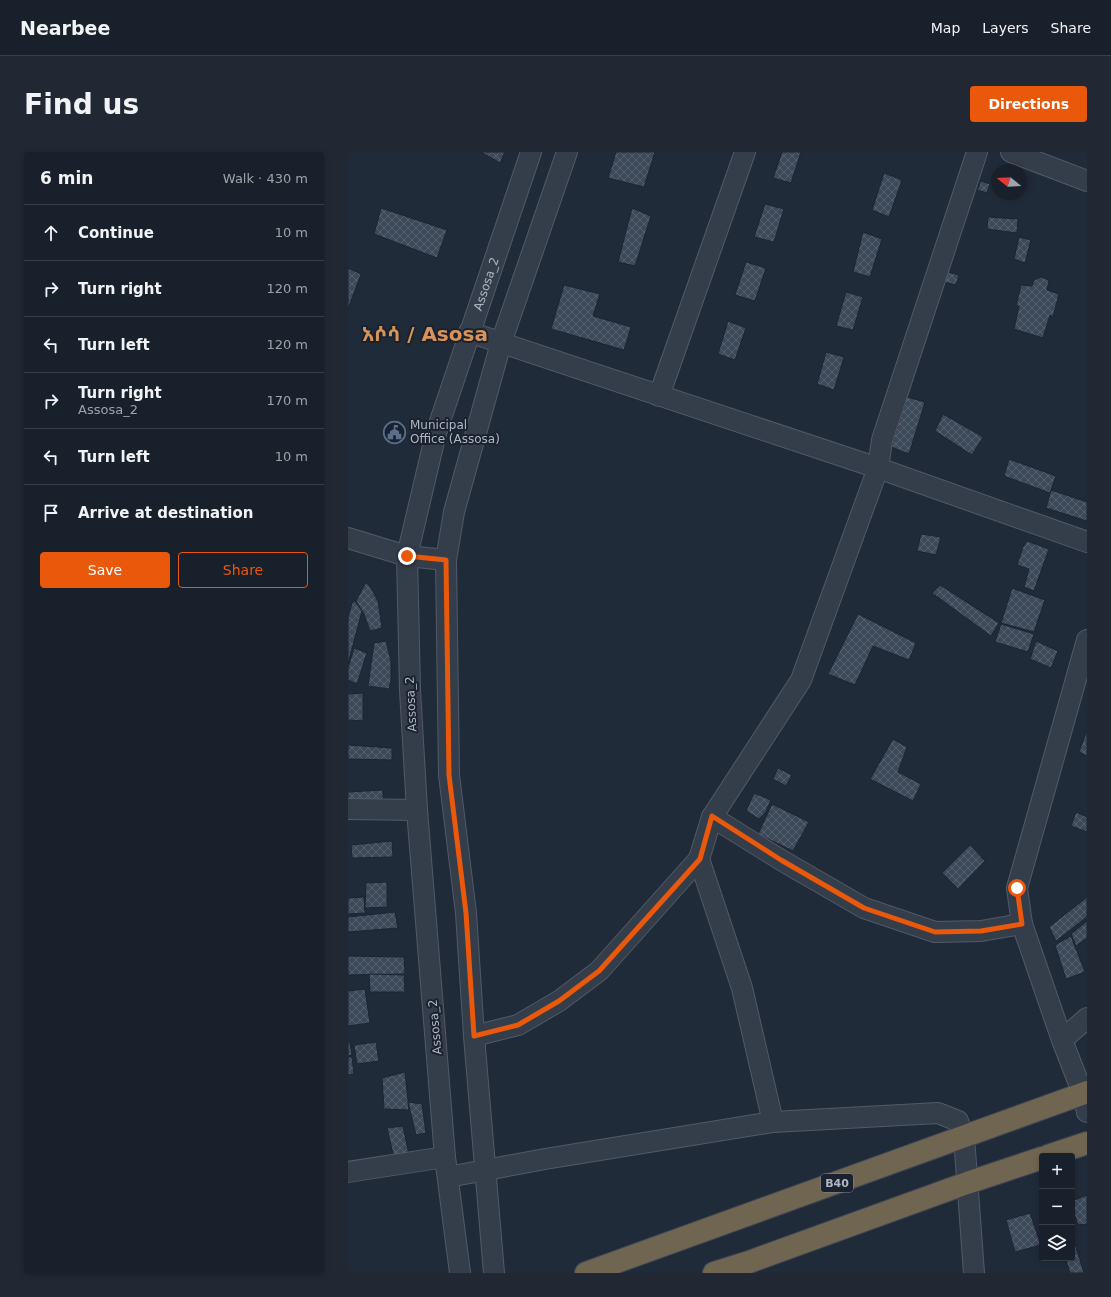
<!DOCTYPE html>
<meta charset="utf-8">
<style>
:root{--surface:#18202c;--page:#212834;--text:#f1f3f6;--muted:#9fa3a9;--line:#363e48;--accent:#ea580c}
body{margin:0;font-family:"DejaVu Sans","Noto Sans Ethiopic",sans-serif;background:var(--page);color:var(--text)}
.controls{position:absolute;right:12px;bottom:12px;display:grid;overflow:hidden;border-radius:4px;box-shadow:0 2px 6px #0003}
.controls button{width:36px;height:36px;display:grid;place-items:center;padding:0;border:0;border-bottom:1px solid var(--line);background:var(--surface);color:var(--text);font:20px sans-serif}
.compass{position:absolute;left:643px;top:12px;width:36px;height:36px;border-radius:50%;background:var(--surface);box-shadow:0 2px 6px #0003;rotate:288deg}
.stop{position:absolute;width:12px;height:12px;margin:-9px;border:3px solid #ea580c;border-radius:50%;background:#fff}
.stop.end{background:#ea580c;border-color:#fff;box-shadow:0 1px 4px #0008}
.list{margin:0;padding:0;list-style:none}
h2{display:flex;justify-content:space-between;align-items:center;height:52px;margin:0;padding:0 16px;font-size:17px}
h2 small{font-size:13px;font-weight:400;color:var(--muted)}
.list li{display:grid;grid-template-columns:26px 1fr auto;gap:12px;align-items:center;box-sizing:border-box;height:56px;padding:0 16px;border-top:1px solid var(--line)}
.list b{display:block;font-size:15px;white-space:nowrap}
.list p{margin:0;font-size:13px;white-space:nowrap;color:var(--muted)}
.list em{font-size:13px;font-style:normal;color:var(--muted)}
.actions{display:flex;gap:8px;padding:12px 16px}
.actions a{flex:1;padding:9px 0;border:1px solid var(--accent);border-radius:4px;text-align:center;font-size:14px;color:var(--accent)}
.actions .main{background:var(--accent);color:#fff}
.icon{flex:none;width:22px;height:22px;fill:none;stroke:currentColor;stroke-width:2;stroke-linecap:round;stroke-linejoin:round}
.map{position:relative;flex:none;width:739px;height:1121px;overflow:hidden;border-radius:4px}
header{display:flex;align-items:center;gap:24px;box-sizing:border-box;height:56px;padding:0 20px;background:var(--surface);border-bottom:1px solid var(--line)}
header strong{font-size:19px}
nav{display:flex;gap:22px;margin-inline-start:auto;font-size:14px}
.intro{display:flex;align-items:center;justify-content:space-between;box-sizing:border-box;height:96px;padding:0 24px}
h1{margin:0;font-size:28px}
.button{padding:10px 18px;border-radius:4px;background:var(--accent);color:#fff;font-size:14px;font-weight:700}
main{display:flex;gap:24px;padding:0 24px}
aside{flex:1;background:var(--surface);border-radius:4px;box-shadow:0 2px 6px #0003}
.map>svg:first-child{display:block}
.building{fill:url(#building-cross-hatch);stroke:#1c2431}
.lines{fill:none;stroke-linecap:round;stroke-linejoin:round}
.minor-casing{stroke:#525a68;stroke-width:22}
.highway-casing{stroke:#3f4755;stroke-width:24}
.minor{stroke:#343d4a;stroke-width:20}
.highway{stroke:#706551;stroke-width:22}
.route{stroke:#ea580c;stroke-width:5}
.labels{text-anchor:middle;dominant-baseline:central;stroke-width:4;stroke-linejoin:round;paint-order:stroke}
.shield{fill:#1a222f;stroke:#828a99;stroke-width:1}
.shield-label{font-size:11px;font-weight:bold;fill:#afb7c6}
.street-label{font-size:12px;fill:#afb7c6;stroke:#1a222f}
.poi-label{font-size:12px;fill:#afb7c6;stroke:#1a222f;text-anchor:start}
.town-label{font-size:20px;font-weight:bold;fill:#d79359;stroke:#1a222f}
</style>
<header>
<strong>Nearbee</strong>
<nav><a>Map</a><a>Layers</a><a>Share</a></nav>
</header>
<div class="intro"><h1>Find us</h1><a class="button">Directions</a></div>
<main>
<aside>
<h2>6 min<small>Walk · 430 m</small></h2>
<ul class="list">
<li><svg class="icon" aria-label="ahead" viewBox="0 0 24 24"><path d="M12 20V5M6 11l6-6 6 6"/></svg><div><b>Continue</b></div><em>10 m</em></li>
<li><svg class="icon" aria-label="right" viewBox="0 0 24 24"><path d="M7 20v-9h11M14 6l5 5-5 5"/></svg><div><b>Turn right</b></div><em>120 m</em></li>
<li><svg class="icon" aria-label="left" viewBox="0 0 24 24"><path d="M17 20v-9H6M10 6l-5 5 5 5"/></svg><div><b>Turn left</b></div><em>120 m</em></li>
<li><svg class="icon" aria-label="right" viewBox="0 0 24 24"><path d="M7 20v-9h11M14 6l5 5-5 5"/></svg><div><b>Turn right</b><p>Assosa_2</p></div><em>170 m</em></li>
<li><svg class="icon" aria-label="left" viewBox="0 0 24 24"><path d="M17 20v-9H6M10 6l-5 5 5 5"/></svg><div><b>Turn left</b></div><em>10 m</em></li>
<li><svg class="icon" aria-label="arrive" viewBox="0 0 24 24"><path d="M6 21V4h12l-3 4 3 4H6"/></svg><div><b>Arrive at destination</b></div></li>
</ul>
<div class="actions"><a class="main">Save</a><a>Share</a></div>
</aside>
<div class="map">
<svg width="739" height="1121" viewBox="0 0 739 1121">
<defs>
<pattern id="building-cross-hatch" width="8" height="8" patternUnits="userSpaceOnUse"><rect width="8" height="8" fill="#3c4959"/><path d="M0 0l8 8M0 8l8-8" fill="none" stroke="#56616f"/></pattern>
</defs>
<rect width="100%" height="100%" fill="#202b3a"/>
<g class="building">
<path d="M133,0h24l-5,11z"/>
<path d="M268,0h39l-11,35 -36,-9z"/>
<path d="M434,0h19l-10,31 -18,-5z"/>
<path d="M536,21l18,7 -13,37 -17,-7z"/>
<path d="M633,29l9,3 -3,9 -10,-3z"/>
<path d="M417,52l19,5 -10,33 -20,-5z"/>
<path d="M33,56l66,22 -10,28 -63,-24z"/>
<path d="M284,56l19,8 -16,50 -17,-4z"/>
<path d="M640,65l30,2 -1,14 -30,-4z"/>
<path d="M515,80l19,7 -12,38 -17,-5z"/>
<path d="M671,85l12,3 -6,23 -11,-4z"/>
<path d="M398,110l20,6 -11,33 -20,-6z"/>
<path d="M0,116l13,6 -13,35z"/>
<path d="M596,119l15,4 -3,10 -15,-4z"/>
<path d="M693,125l8,3 -2,10 12,4 -6,23 -3,-2 -7,23 -29,-9 5,-23h-3l5,-21 11,1 2,-6z"/>
<path d="M216,133l36,9 -7,22 38,11 -7,23 -73,-21z"/>
<path d="M498,140l17,5 -10,33 -17,-4z"/>
<path d="M380,169l18,7 -11,32 -17,-6z"/>
<path d="M478,200l18,5 -10,33 -17,-6z"/>
<path d="M559,245l18,5 -16,52 -18,-7z"/>
<path d="M595,262l40,23 -11,18 -37,-24z"/>
<path d="M661,307l47,17 -6,17 -46,-17z"/>
<path d="M703,338l36,12v19l-41,-13z"/>
<path d="M573,382l20,3 -5,18 -19,-4z"/>
<path d="M679,389l22,8 -15,42 -10,-4 5,-18 -12,-4 6,-18z"/>
<path d="M18,430l5,6 7,13 4,27 -12,3 -6,-17 -8,-13z"/>
<path d="M592,433l59,38 -8,13 -59,-43z"/>
<path d="M664,436l33,12 -11,32 -33,-9z"/>
<path d="M7,449l7,10 -14,53v-46l4,-15z"/>
<path d="M510,462l58,29 -7,17 -36,-14 -18,39 -27,-11z"/>
<path d="M653,472l33,10 -6,18 -33,-10z"/>
<path d="M38,489l5,20v20l-2,8 -21,-3 6,-43z"/>
<path d="M688,489l22,10 -7,17 -21,-9z"/>
<path d="M6,496l13,5 -10,31 -9,-4v-12z"/>
<path d="M15,541v28l-15,-1v-26z"/>
<path d="M739,578v26l-8,-4z"/>
<path d="M545,587l14,8 -9,25 23,12 -8,17 -43,-22z"/>
<path d="M0,593l44,3v12l-44,-1z"/>
<path d="M430,616l14,7 -6,11 -13,-7z"/>
<path d="M35,638v15h-35v-13z"/>
<path d="M406,641l17,7 -6,13 -6,6 -13,-8z"/>
<path d="M424,652l37,18 -16,29 -35,-17z"/>
<path d="M728,660l11,5v15l-16,-6z"/>
<path d="M44,689l1,16 -41,1 -1,-13z"/>
<path d="M622,693l15,16 -27,28 -16,-16z"/>
<path d="M39,730v25l-22,1 1,-25z"/>
<path d="M16,745l1,16 -17,1v-16z"/>
<path d="M739,745v20l-31,24 -7,-14z"/>
<path d="M47,760l3,16 -50,4v-15z"/>
<path d="M739,769v17l-11,8 -5,-12z"/>
<path d="M723,784l14,36 -19,7 -11,-34z"/>
<path d="M0,804l56,1 1,17 -57,1z"/>
<path d="M21,822l35,1 1,17h-35z"/>
<path d="M17,837l5,34 -22,3v-35z"/>
<path d="M0,890h2l2,13 -4,1z"/>
<path d="M28,890l3,19 -22,3 -3,-19z"/>
<path d="M0,905h4l2,17 -6,1z"/>
<path d="M57,920l4,38 -25,-1 -2,-31z"/>
<path d="M60,950l14,2 4,29 -10,2z"/>
<path d="M55,974l6,29 -15,3 -7,-30z"/>
<path d="M739,1043v29l-9,1 -6,-18v-6z"/>
<path d="M682,1061l11,32 -26,7 -9,-32z"/>
<path d="M724,1082l12,39h-14l-5,-15h7z"/>
</g>
<g class="lines">
<defs>
<g id="minor">
<path d="M663,0l76,29"/>
<path d="M121,180l409,136 209,74"/>
<path d="M311,244l86,-244"/>
<path d="M0,386l59,18 39,4"/>
<path d="M739,488l-70,248 5,36 40,116 21,54 4,18"/>
<path d="M0,657l69,1"/>
<path d="M364,665l69,43 83,48 71,24 46,-1 41,-7"/>
<path d="M351,707l43,129 31,134"/>
<path d="M126,884l44,-11 41,-24 40,-30 100,-112 13,-42 89,-137 77,-212 4,-28 95,-288"/>
<path d="M714,888l25,-22"/>
<path d="M0,1020l97,-15"/>
<path d="M100,1025l97,-18 228,-37 165,-9 20,8 6,16 10,136"/>
<path id="s1" d="M112,1121l-15,-116 -28,-347 -7,-120 -3,-134 29,-123 95,-281"/>
<path d="M146,1121l-20,-237 -8,-123 -17,-138 -3,-215 8,-48 47,-169 66,-191"/>
</g>
<g id="highway">
<path d="M700,1004l39,-13"/>
<path d="M238,1121l501,-181"/>
<path d="M366,1121l35,-11 218,-79 75,-25"/>
</g>
</defs>
<use href="#minor" class="minor-casing"/>
<use href="#highway" class="highway-casing"/>
<use href="#minor" class="minor"/>
<use href="#highway" class="highway"/>
</g>
<g class="lines">
<path class="route" d="M59,404l39,4 3,215 17,138 8,123 44,-11 41,-24 40,-30 101,-112 12,-43 69,44 83,48 71,24 46,-1 41,-7 -5,-36"/>
</g>
<defs>
<symbol id="civic-ring" viewBox="-11 -11 22 22"><circle r="9.5" fill="#1a222f" stroke="#5c6f8a" stroke-width="1.5"/><path d="M-.6-6.5H3V-4.5H.6V-3L4-1V1h2V6H-6V1h2V-1L-.6-3ZM-1.2 2.5V6h2.4V2.5Z" fill="#5c6f8a"/></symbol>
</defs>
<g fill-rule="evenodd">
<use href="#civic-ring" x="34" y="268" width="25" height="25"/>
</g>
<g class="labels">
<rect class="shield" x="473" y="1022" width="32" height="18" rx="3"/>
<g class="shield-label">
<text x="489" y="1031">B40</text>
</g>
<g class="street-label">
<text stroke="none"><textPath href="#s1" startOffset="1003">Assosa_2</textPath></text>
<text transform="translate(63 552) rotate(-93)">Assosa_2</text>
<text transform="translate(87 875) rotate(-95)">Assosa_2</text>
</g>
<g class="poi-label">
<text x="62" y="273">Municipal<tspan x="62" dy="14">Office (Assosa)</tspan></text>
</g>
<g class="town-label">
<text x="77" y="182">አሶሳ / Asosa</text>
</g>
</g>
</svg>
<div class="controls">
<button>+</button>
<button>−</button>
<button><svg class="icon" aria-label="layers" viewBox="0 0 24 24"><path d="M12 4l9 5-9 5-9-5zM3 14l9 5 9-5"/></svg></button>
</div>
<svg class="compass" viewBox="-18 -18 36 36"><path d="M0-13l5 13h-10z" fill="#e53935"/><path d="M0 13l5-13h-10z" fill="#9fa3a9"/></svg>
<div class="stop" style="left:669px;top:736px"></div>
<div class="stop end" style="left:59px;top:404px"></div>
</div>
</main>
